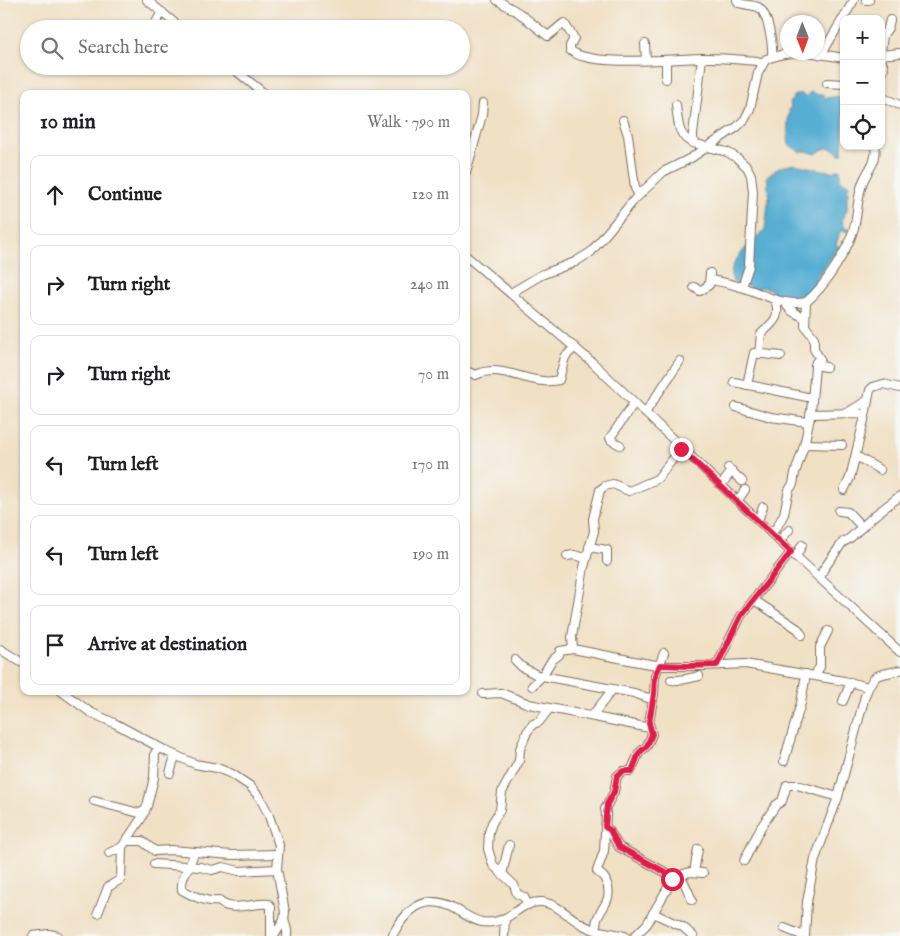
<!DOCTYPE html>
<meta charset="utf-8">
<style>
:root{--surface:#fff;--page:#f6f6f6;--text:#202124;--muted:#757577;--line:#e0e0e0}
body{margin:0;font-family:"IM FELL English",serif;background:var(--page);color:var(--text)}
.controls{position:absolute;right:15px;top:15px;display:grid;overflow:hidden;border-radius:10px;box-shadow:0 1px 4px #0004}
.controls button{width:45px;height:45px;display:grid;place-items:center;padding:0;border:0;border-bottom:1px solid var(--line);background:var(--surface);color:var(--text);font:25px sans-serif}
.compass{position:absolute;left:780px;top:15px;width:45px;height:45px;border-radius:50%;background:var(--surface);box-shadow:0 1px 4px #0004;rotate:179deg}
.stop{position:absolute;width:15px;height:15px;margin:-11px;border:4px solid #e11d48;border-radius:50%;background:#fff}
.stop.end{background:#e11d48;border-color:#fff;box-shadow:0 1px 5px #0008}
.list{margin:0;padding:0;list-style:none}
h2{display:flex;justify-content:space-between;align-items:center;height:65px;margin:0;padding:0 20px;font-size:21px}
h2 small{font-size:16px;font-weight:400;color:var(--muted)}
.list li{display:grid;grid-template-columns:32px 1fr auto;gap:15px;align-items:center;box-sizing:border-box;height:80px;margin:0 10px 10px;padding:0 10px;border:1px solid var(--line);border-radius:10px}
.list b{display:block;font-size:19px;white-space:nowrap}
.list em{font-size:16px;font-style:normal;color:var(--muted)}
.icon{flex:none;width:28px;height:28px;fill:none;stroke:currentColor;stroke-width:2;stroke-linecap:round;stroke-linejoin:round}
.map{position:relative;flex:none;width:900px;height:936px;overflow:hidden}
.search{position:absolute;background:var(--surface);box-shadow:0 1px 4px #0004;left:20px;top:20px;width:450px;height:55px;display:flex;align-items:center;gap:12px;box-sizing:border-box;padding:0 18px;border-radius:28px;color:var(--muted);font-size:19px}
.panel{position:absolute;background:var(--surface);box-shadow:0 1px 4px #0004;left:20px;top:90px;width:450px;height:605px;border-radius:10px}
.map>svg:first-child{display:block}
.water{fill:#56aed3;stroke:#486c78}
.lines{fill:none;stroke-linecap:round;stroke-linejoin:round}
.minor-casing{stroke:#7a6a58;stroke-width:10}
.minor{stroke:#fff;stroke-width:8}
.route{stroke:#e11d48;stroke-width:6}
</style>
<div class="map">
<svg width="900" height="936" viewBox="0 0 900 936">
<rect width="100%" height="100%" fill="#f6f6f2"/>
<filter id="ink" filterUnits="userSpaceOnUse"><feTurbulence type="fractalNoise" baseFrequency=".02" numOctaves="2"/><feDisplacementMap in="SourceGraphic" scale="10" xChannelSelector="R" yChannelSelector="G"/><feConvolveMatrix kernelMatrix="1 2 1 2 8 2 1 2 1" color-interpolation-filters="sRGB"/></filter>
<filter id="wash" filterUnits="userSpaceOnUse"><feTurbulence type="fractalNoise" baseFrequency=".0096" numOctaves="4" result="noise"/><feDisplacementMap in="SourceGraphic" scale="20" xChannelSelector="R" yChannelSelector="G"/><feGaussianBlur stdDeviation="1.12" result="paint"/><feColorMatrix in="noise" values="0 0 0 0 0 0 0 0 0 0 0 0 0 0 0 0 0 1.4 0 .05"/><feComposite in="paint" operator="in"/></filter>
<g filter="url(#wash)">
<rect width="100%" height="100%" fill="#f0e0c4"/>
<g class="water">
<path d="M810,92l9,3 4,-1 2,4 17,-2 2,6 -2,52h-3c-8,-9 -14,-7 -23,0l-10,-3 -7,1 -3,-3 -7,-4c-1,-7 -2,-16 -1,-24 0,-5 2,-7 1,-12l2,-2 -2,-5 3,-1 1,-5 8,-3 4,4z"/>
<path d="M794,164l38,8 8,-3v11l10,5 -3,4 3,4 -3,1v16l-5,11 3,7 4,1v3l-9,-1 -4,15h5l1,5 -6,-1c-6,14 -21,23 -21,39l-10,10h-9l-10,-5h-8l-13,-7 -9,2 -23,-7c0,-3 -2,-5 -2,-8 0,-15 24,-35 34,-45l4,-34 -2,-19 13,-9z"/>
</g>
</g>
<g filter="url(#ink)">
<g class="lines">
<defs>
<g id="minor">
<path d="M147,0l35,29"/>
<path d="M497,0l22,13 29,23 16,-13 10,15 -4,8v4c21,19 110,7 141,8 15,0 31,2 46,3l6,2"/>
<path d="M737,0l2,3c6,2 14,2 19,4 10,5 15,38 14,49"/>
<path d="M866,0h3"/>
<path d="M152,29l10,-17"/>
<path d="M645,44l1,16"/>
<path d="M808,52l36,6"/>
<path d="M881,52l2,-17 5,-7 2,-8"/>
<path d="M821,55l33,-55"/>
<path d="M881,55l19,-2"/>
<path d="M702,58l-9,76v9l34,9 10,6 10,9 4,8 2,17 -4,74 -7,21"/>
<path d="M881,59l3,9 -3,5"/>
<path d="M666,60v19"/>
<path d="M230,66l35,28"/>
<path d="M827,83l17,1"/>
<path d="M881,97l19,8"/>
<path d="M676,105c2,14 1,32 17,38"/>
<path d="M623,120l5,15 7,53 4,7"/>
<path d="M466,173l16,-58 1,-12"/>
<path d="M466,256l127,107 198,189 109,100"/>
<path d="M710,280c15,2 29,6 43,11 18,7 33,15 53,11"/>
<path d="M694,287l6,4 9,-6 1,-12"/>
<path d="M511,293l30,-18 34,-13 16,-10 43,-52 29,-28 28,-14 46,-31 8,-8 5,-10 8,-36 8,-14 18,-5 21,-2"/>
<path d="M786,303c2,8 12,11 19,15"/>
<path d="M759,354l2,-20c11,-11 21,-16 14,-34"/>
<path d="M815,365l11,2"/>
<path d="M466,371l10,4c22,-11 43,4 67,6 5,1 11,0 16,-1l6,-23 10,-10"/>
<path d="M734,382l78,16"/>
<path d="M747,385l7,-32 27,3"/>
<path d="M736,407l35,10 37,5"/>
<path d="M645,413l35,-52"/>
<path d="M847,413l21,-13"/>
<path d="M810,414l48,-1 7,3 -15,62 -6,12"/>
<path d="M865,416l5,-26 3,-3 10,-3 17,4"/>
<path d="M805,444l37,1"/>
<path d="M620,445l-9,-5 -1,-2 24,-35"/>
<path d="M681,449l-24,30 -28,12 -16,-7 -8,2 -5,4 -7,29 1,12 -10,36 -12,70 1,12 71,14 20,3h40l41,-2 99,17 24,6"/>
<path d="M856,456l24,14"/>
<path d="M728,468l14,13"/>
<path d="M721,485l11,-14"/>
<path d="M738,500l7,-10"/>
<path d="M839,511l9,1 14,15"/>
<path d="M758,520l5,-13"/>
<path d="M771,533l6,-6 7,-13 5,-24 4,-6 2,-11 9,-27 7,-34 4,-45 1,-5 4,-3 -6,-10v-11l-9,-12 1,-24c18,-14 42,-52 48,-74 4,-15 3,-32 9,-46 5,-13 15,-21 12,-36"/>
<path d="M779,541l10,-11"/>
<path d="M589,547l18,3v11"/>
<path d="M567,556l7,-1 12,3"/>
<path d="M796,557l6,-12"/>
<path d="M820,579l3,-9 20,-28 6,-3 26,-24 25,-19"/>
<path d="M754,600l44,29 4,6"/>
<path d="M0,649l24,15"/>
<path d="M515,660l7,7 15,8 97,18 14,5 5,-1"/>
<path d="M717,665l24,-49 50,-64"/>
<path d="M818,676l-1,-5 3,-4v-20l8,-16"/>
<path d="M671,680c9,1 19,-2 28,-4"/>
<path d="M532,686l10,-10 10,-16 7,-5 1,-4 13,-2"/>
<path d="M61,691l29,21 26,12 52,28 27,12 22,4 15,6 18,12 10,12 8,15 11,32 -2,24 8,43 -1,8 -10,16"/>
<path d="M483,694l18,-1 28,11 121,24"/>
<path d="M843,701l8,-19"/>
<path d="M592,716l20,-26"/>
<path d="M784,761l17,-58 5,-29"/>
<path d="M170,773l5,-17"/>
<path d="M94,801l45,12 6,-2"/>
<path d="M605,827l4,3 10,17 55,30"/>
<path d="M127,841h15l13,10 16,-1 61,5 46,-1"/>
<path d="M194,852c-2,13 -14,24 -12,38 11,6 25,13 37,11 11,12 36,1 50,3l2,3v29"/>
<path d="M109,853l13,-6"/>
<path d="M744,861l17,-34 15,-22 6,-4 5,-16h10l41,12"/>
<path d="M154,864l46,3 12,3 11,-3 16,4 38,-2"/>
<path d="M694,872l4,-23"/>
<path d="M502,874l7,-29"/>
<path d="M679,875l5,7 8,18"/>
<path d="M528,905l-4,-8 -7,-3 -3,-9 -21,-20 -5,-16 1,-17 3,-9 8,-13 2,-18 17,-31 1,-12 7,-17 6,-8 6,-2 10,-13"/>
<path d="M98,913l10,-26 13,-8 1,-32 19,-28 6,-13 7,-28 1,-25 5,-5"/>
<path d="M653,913l30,14 10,9"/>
<path d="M284,920l3,10v6"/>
<path d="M784,928l20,8"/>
<path d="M597,931c-6,-20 21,-26 8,-52 -2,-4 -5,-4 -8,-8l7,-20 2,-37 -1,-5 9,-17 3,-16 6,-5h8l8,-18 8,-7 5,-12 -3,-11 5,-29 1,-18 9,-23"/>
<path d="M33,936l16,-2 9,2"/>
<path d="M392,936c13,-25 31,-43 60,-29 10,5 19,13 30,15 28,4 37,-22 60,-20 16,2 29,17 43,24 13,7 27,6 40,10"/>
<path d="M504,936l1,-18"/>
<path d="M635,936l12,-12 27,-47 16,-5 13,1"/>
<path d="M805,936l2,-34 8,-43 23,-62 27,-101c10,-27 12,-19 35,-26"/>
</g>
</defs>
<use href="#minor" class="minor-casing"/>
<use href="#minor" class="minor"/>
</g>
</g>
<g class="lines" filter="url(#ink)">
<path class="route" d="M672,879l2,-2 -55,-30 -9,-17 -5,-3 2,-23 7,-12 3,-16 6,-5h9l7,-18 8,-7 5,-12 -3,-11 5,-29 1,-18 5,-11 28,1 29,-1 24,-49 50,-64 -110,-103"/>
</g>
</svg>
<div class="controls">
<button>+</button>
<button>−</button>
<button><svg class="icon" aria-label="locate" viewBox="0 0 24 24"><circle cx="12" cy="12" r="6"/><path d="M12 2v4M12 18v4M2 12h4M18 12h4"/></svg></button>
</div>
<svg class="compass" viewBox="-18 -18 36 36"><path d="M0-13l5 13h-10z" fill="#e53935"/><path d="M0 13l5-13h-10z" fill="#757577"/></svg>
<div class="stop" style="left:672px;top:879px"></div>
<div class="stop end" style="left:681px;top:449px"></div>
<div class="search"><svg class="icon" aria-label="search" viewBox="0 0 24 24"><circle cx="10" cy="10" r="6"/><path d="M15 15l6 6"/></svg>Search here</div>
<section class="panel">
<h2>10 min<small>Walk · 790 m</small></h2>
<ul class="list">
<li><svg class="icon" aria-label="ahead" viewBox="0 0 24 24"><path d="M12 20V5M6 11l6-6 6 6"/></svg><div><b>Continue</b></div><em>120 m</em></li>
<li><svg class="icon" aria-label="right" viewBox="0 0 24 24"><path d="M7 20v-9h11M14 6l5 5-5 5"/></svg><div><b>Turn right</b></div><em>240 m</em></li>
<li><svg class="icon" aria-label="right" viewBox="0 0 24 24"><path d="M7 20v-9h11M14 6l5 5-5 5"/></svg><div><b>Turn right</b></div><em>70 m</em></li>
<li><svg class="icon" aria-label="left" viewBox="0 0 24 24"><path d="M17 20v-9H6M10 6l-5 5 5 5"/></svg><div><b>Turn left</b></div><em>170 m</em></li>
<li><svg class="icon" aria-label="left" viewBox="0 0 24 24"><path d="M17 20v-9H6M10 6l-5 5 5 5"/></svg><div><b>Turn left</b></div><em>190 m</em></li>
<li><svg class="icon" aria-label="arrive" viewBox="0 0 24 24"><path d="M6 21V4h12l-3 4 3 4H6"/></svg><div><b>Arrive at destination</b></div></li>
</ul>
</section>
</div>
